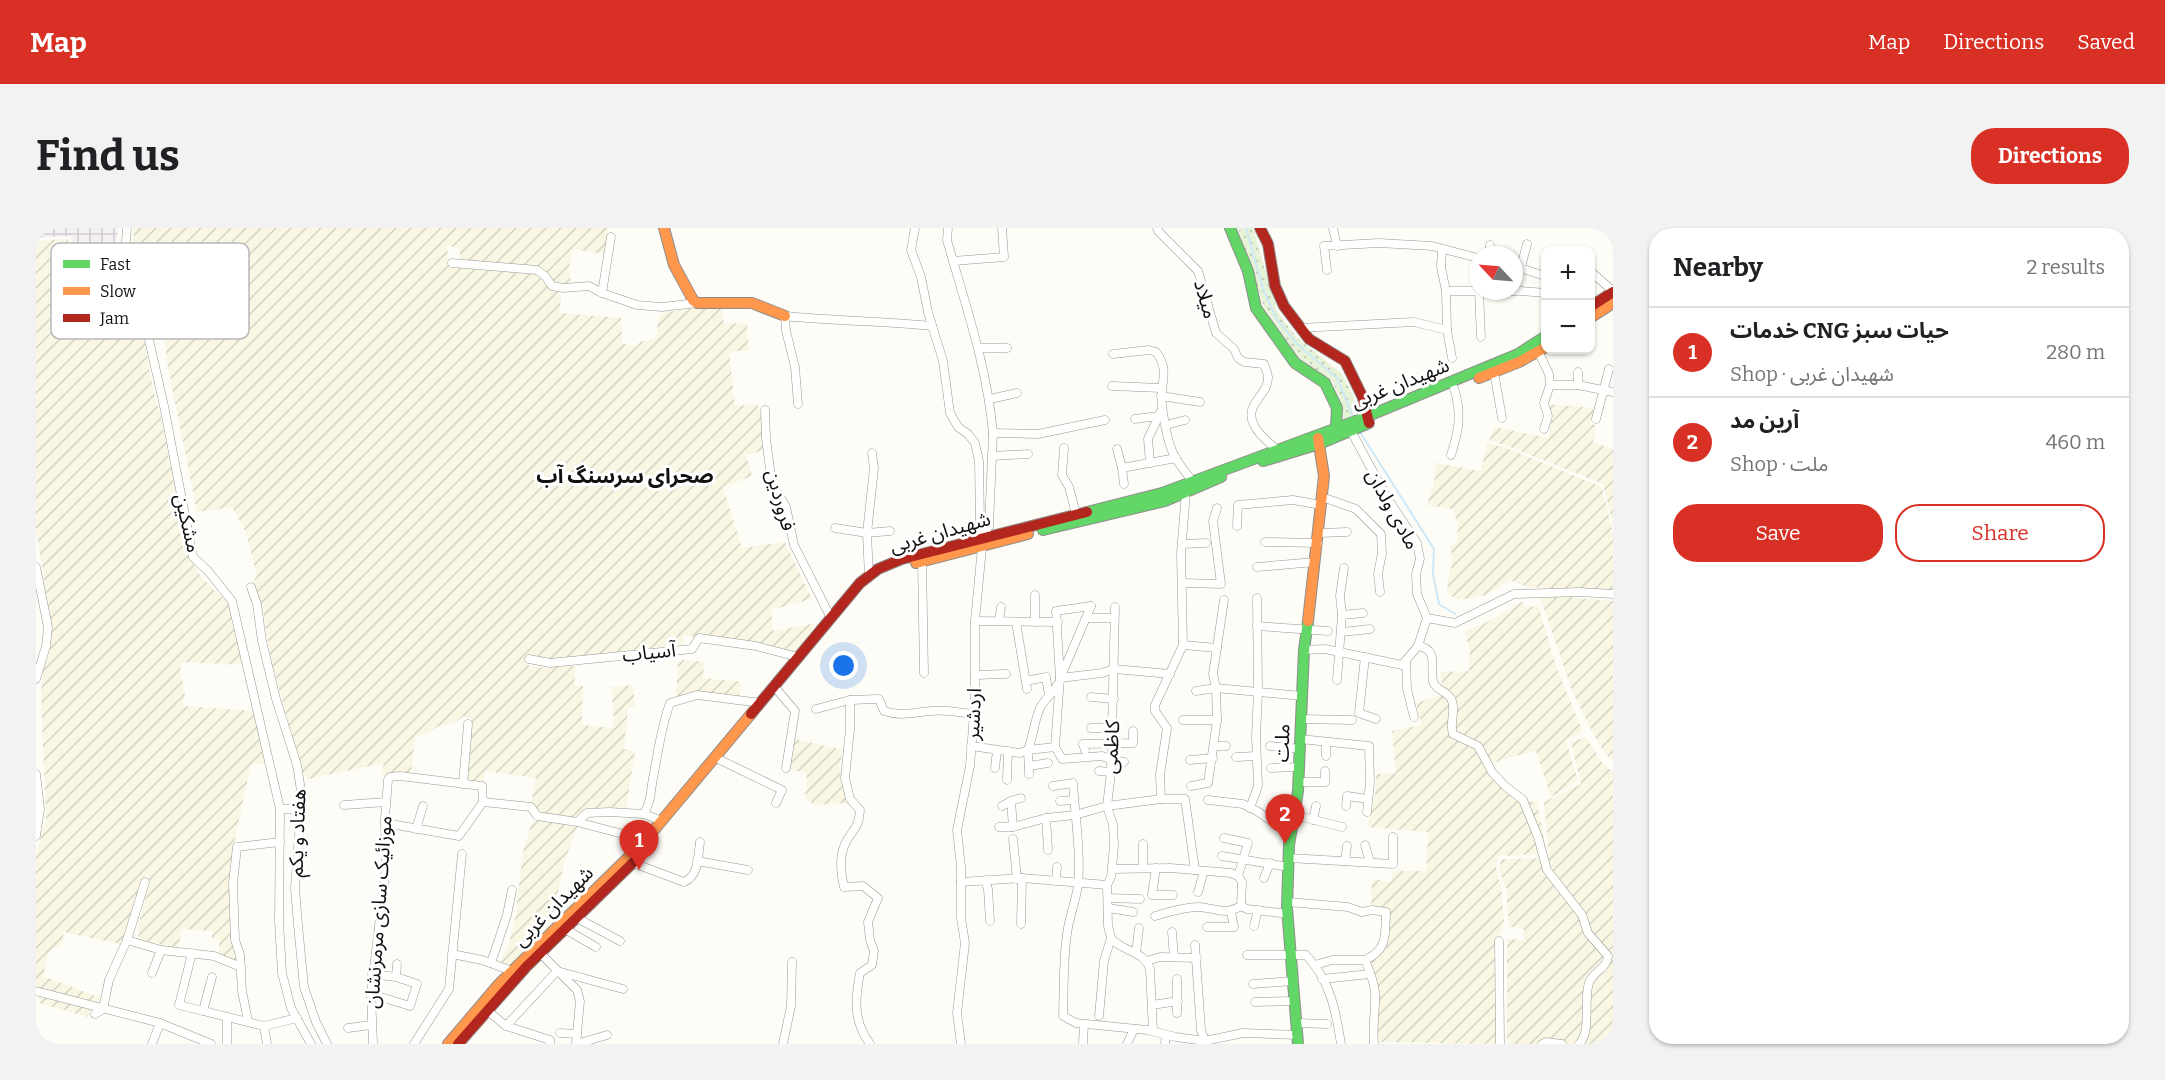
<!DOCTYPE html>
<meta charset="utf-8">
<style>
:root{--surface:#fff;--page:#f2f2f2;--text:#202124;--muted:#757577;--line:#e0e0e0;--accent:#d93025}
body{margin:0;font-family:Bitter,"Noto Sans Arabic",serif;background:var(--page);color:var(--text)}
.controls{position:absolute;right:18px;top:18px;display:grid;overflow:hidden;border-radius:12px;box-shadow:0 2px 4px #0004}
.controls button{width:54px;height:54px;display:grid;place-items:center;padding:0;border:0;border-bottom:2px solid var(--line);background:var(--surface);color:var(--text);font:30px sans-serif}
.compass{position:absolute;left:1433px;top:18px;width:54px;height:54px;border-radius:50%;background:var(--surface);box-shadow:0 2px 4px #0004;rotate:296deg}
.you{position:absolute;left:808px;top:438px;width:21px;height:21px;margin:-15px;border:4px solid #fff;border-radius:50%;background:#1a73e8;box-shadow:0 0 0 9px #1a73e833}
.badge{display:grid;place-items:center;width:39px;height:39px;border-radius:50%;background:var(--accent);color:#fff;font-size:20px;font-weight:700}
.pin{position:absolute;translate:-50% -50px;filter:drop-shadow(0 2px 3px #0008)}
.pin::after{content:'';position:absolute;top:32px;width:21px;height:18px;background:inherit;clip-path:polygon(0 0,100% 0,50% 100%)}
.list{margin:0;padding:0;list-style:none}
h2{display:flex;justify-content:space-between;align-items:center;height:78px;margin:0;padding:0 24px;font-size:26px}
h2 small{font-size:20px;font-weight:400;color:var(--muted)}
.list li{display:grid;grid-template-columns:39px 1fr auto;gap:18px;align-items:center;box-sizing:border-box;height:90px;padding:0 24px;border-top:2px solid var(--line)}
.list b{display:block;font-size:22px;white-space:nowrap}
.list p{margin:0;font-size:20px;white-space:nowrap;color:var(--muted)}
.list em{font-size:20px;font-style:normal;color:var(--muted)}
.actions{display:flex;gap:12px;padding:18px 24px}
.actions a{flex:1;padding:14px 0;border:2px solid var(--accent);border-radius:24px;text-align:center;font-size:21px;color:var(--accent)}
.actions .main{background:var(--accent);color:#fff}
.map{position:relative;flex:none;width:1577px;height:816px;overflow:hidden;border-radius:24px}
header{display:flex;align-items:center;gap:36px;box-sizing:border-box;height:84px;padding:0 30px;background:var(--accent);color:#fff}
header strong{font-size:28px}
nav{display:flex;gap:33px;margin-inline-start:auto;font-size:21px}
.intro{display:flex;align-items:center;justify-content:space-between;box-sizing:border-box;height:144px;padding:0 36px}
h1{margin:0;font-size:42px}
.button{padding:15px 27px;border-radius:24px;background:var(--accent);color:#fff;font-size:21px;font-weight:700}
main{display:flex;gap:36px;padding:0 36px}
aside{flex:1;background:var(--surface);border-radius:24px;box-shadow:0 2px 4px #0004}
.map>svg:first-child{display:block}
.industrial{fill:url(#industrial-grid)}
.farmland{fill:url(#farmland-furrows)}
.grass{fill:url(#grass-dots)}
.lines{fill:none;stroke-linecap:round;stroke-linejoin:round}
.stream{stroke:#cde8f7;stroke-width:2}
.street-casing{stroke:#979795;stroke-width:9}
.fast-casing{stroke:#8e8d8b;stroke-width:12}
.slow-casing{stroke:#8e8d8b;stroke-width:12}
.jam-casing{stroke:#8e8d8b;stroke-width:12}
.street{stroke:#fffffe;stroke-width:8}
.fast{stroke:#63d668;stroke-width:10}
.slow{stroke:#ff974d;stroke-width:10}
.jam{stroke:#b3261e;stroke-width:10}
.labels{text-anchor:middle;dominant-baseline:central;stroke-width:6;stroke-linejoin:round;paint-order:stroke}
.street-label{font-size:20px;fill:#111;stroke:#fff}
.neighbourhood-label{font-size:21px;font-weight:bold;fill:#111;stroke:#fff}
.key{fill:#fff;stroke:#b8b8b8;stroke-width:1.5}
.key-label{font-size:16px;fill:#111}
</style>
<header>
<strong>Map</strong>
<nav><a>Map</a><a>Directions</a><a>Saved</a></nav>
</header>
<div class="intro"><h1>Find us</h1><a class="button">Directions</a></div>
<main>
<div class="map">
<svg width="1577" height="816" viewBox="0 0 1577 816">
<defs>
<pattern id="industrial-grid" width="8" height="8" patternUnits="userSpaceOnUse" patternTransform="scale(1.5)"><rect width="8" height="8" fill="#f5f0f3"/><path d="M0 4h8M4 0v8" fill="none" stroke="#d1cdcf"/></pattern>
<pattern id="farmland-furrows" width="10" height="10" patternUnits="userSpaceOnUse" patternTransform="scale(1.5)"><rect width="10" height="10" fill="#f9f7e4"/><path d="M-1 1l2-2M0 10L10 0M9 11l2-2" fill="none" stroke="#d4d3c3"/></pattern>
<pattern id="grass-dots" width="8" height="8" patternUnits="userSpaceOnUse" patternTransform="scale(1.5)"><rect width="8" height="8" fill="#e7f3d7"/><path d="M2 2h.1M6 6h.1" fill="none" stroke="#c5cfb8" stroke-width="1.8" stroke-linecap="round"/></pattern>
</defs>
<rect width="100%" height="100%" fill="#fdfcf7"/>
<path class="industrial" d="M0,0h82l-3,28 -41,1 -3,-21 -35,2z"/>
<g class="farmland">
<path d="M98,0h475l-4,26 -33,-5 -3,19 2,16h-16l-11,-15 -8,-2 -75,-6 -2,-13 -12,-2 2,21 87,7 16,16 9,3 -1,20 61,5 1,25 14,3 4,-4 14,-3 2,-3 3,-21 10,-3 36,-6 16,1 3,17 23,-1 2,27 -20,2 6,54 21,-2 5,6 4,40 -19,5 6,21 -29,11 19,61 43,-6 27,57 -41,11 2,21 44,-8 -22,31 -96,-19 -5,2 -10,-2 -1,10 -15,-2 -1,3 -116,14 -25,-4 1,9 18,3 31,-2 -2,19 9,1 -1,39 32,3 -2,-41 21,-2 2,21 -7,2 -4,41 11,2 -9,57 -23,-1 -18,3 -10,8 -31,-4 -7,-4 -6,-7 5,-25 -51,-7 -1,11 -18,-1 5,-62 -8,-3 -7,6 -19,5 -10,7 -12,3 -4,37h-23l-4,2 -2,-7 2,-6 -76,16 -6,-8 -31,-111 -9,-55 -9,-23 4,-6 -11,-43 -14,-26 -35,5 -30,-150 -3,-33 -8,-25 -15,-17 -9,-14z"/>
<path d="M32,11l3,20h46v12l2,14 22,35 12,70 8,28 27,135 13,24 29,28 13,60 -62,-3 -1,9 5,21 -2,14 71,5 16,53h-19l-17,79 -4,36 2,57 5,26 -18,-7v-15l-7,-2v-7l-30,-2 -4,19 -40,-9 1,-16 10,-38v-10l-8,4 -14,51 -7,14 -56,-12 -1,9 -5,6 -5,1 -4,4 -6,24 58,22 -14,19 -48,-14v-12l-3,-1v-136l10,-34 -5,-127 2,-23 7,-19 2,-24 -16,-98v-288z"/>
<path d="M1512,176l46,4 -4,16 6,1 -3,17 20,7v75l-10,-40 -98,-39 -16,-4 6,-14 54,11 3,-23z"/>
<path d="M1451,215l17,4 98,40 11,47v57l-85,-4 -18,-7 -24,15 -12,3 -17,2 -10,-7 1,-14 5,-19 -3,-14 7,-3 1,-20 -6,-14 -25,-4 7,-23 2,-19 45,8z"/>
<path d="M1509,367l68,6v159l-5,-3 -12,-18 -23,-46 -32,-93z"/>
<path d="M1486,374l5,6 11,-3 19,64 26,63 -17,8 12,41 -27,16 -15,-46 -21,5 -28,9 35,36 15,1 10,52 -49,2 -2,14 5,17 3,34 -3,12 -5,4 1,107 -122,-2 3,-45 -2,-21 -5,-15 15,-12 3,-41 -18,-2 1,-27 19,3 1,-11h34l2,-39 -61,-5 9,-36v-17l20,-1 -4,-42 30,-6 -6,-22 28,-9 -4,-22 29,-1 1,-20 -5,-20 22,-9z"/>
<path d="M646,432l22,2 -1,16 39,4 -3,14 -37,-4 -26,5 2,-34z"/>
<path d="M1550,509l17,27 10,8v272h-103l-3,-1v-105l17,3v-11l-15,-4 -3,-39 -7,-16 2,-12 48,-1 -5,-56 37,-18 -10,-42z"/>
<path d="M759,511l48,11 -4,17 8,36 -33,2 -9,-7 2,-20 -2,-5 -17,-4z"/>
<path d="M501,592l40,7 -12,33 -8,36 18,9 -29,25 -34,37 -12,-5 9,-19 8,-32v-10l6,-49 8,-28z"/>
</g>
<path class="grass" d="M1202,0h15l24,83 19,26 46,37 11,21 4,17 -14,9 -1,-16 -9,-23 -34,-24 -35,-51z"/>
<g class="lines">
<g class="stream">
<path d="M1210,0l17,61 13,29 20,25 41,35 16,39"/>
<path d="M1324,204l74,117 -1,25 6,30 16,10"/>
</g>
<defs>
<g id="street">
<path d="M91,0l-3,40 1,16 15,16 24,106 29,151 15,14 24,30 48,208 -1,112 3,52 9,35 20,36"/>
<path d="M879,0l-4,22 10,27 7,35 15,49 7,52 8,14 10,7 7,9 4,18 1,61 3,15 -8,84v79l-5,66 -13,64 4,37v51l4,25 -8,70 4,31"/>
<path d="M912,0l-1,12c18,64 40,126 46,193"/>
<path d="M1121,0l1,3 40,40 18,62 18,16 4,9 6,4 20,2c1,4 4,9 4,13 1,18 -25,27 -14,48 4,9 14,17 22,24"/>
<path d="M1297,0l4,18"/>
<path d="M1406,21l-1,18 5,24 1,39 5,28"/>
<path d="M1453,27l1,-10"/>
<path d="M917,33l51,-4 -2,-29"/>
<path d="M416,35l85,7 8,6 7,10 11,2 26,-2 13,7 35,12 25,2 35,-4"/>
<path d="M1478,38l31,10"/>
<path d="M1485,39l6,-23"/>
<path d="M1291,42l-3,-24 55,-3 53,3 46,12"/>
<path d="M1554,43l23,20"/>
<path d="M1410,63h75l25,2"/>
<path d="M1443,63l2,46"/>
<path d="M566,65l9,-56"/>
<path d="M1264,100l114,-6 33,8"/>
<path d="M942,120h29"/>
<path d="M1502,123l11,23 1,11 -6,18 4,13 -4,13"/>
<path d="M1077,126l36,-4 7,2c15,19 3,32 6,54 2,15 5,34 11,47 4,10 13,19 19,28"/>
<path d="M1458,144l8,46"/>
<path d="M1514,157h28l35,7"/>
<path d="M1542,157v-13"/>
<path d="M1076,158l49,2"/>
<path d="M1125,168l39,6"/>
<path d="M954,171l27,-6"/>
<path d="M762,176l-3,-37 -9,-36 -1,-15c49,5 98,5 147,10"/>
<path d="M729,182l1,29 6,44 14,24 8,38 37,73"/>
<path d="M1099,191l24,-3"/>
<path d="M1560,191l13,-50"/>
<path d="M1130,197l19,-5"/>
<path d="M1315,203l35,65 31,47 3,16 -4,15 1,20 10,24 28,5 59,-29 65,-2 34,2"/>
<path d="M1028,220l-2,27 7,12 7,27"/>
<path d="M1081,221l5,19 2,16"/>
<path d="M1415,227c8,-25 11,-41 3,-67"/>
<path d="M956,228l36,-2"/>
<path d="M1114,235l-2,-24 14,-30"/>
<path d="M1086,240l54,-10"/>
<path d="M1286,269l34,12 25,25 1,19 -4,21 2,18"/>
<path d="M1201,298l1,-21 55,-5 28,5"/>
<path d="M799,300l32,5 23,-2"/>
<path d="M1283,305l28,-1"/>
<path d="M947,309l6,-11 4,-93 45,1 67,-14"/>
<path d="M1229,314l53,1"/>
<path d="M1146,316l24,-1"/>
<path d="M886,333l2,112"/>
<path d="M0,339l12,60 -2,19 -10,33"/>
<path d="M1221,339l58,-5"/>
<path d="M833,348l-2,-43 7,-65 -2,-15"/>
<path d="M1146,355l39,1 -8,-63 4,-13"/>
<path d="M215,359l6,17 5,37 14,58 21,66 5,32 -7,91 3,37 6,62 12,35 11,22"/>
<path d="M999,367v27"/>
<path d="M1055,378l-35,5 4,67 -5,69 7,12 40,-3 10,4 12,2"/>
<path d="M1306,387l-2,-19 4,-28"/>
<path d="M1050,390h28"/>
<path d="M939,393l83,1"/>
<path d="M963,393l2,-14"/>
<path d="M980,394l11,67"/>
<path d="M1221,398l71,5"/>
<path d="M1306,404l28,-3"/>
<path d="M1147,417l34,3"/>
<path d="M1382,418l9,-28"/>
<path d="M1268,422l21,-1 77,16 16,-19c21,3 12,21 15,35 2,10 16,10 19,20 4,10 -3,23 1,33l25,12 14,26 13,14 18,14 15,37 9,33 35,45 6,18 20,23c-1,13 -15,15 -19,27 -6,16 3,49 -10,61"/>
<path d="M1329,429l-6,56 17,6"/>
<path d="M493,431l21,4 142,-14 7,-11 57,8 42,11"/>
<path d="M1370,433l1,28 7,28"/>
<path d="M1026,446l29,-68"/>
<path d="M939,447l31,-1"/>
<path d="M1024,450l42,-5 12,-4 56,5"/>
<path d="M1301,452l5,-65 21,-2"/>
<path d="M990,453l20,-4 3,19"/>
<path d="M742,463l17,20 -9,57"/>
<path d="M1160,463l20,-3 86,8"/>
<path d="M1055,469l23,2"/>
<path d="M814,472v29l-5,49 5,21 10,11c-2,21 -7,18 -15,34 -6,13 -4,30 -1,43l19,-1 15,12 -10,24 2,18 4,11 -2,14 -12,8c-5,26 -7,48 10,71"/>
<path d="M780,481l34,-9 29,-1 5,12c17,6 31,1 47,0 13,-2 29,2 43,3"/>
<path d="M1265,491l51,1"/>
<path d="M1147,492h34"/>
<path d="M1055,500h22"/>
<path d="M1264,511l69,7 1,37 -3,29"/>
<path d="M935,518l49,7 8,-3c5,-13 6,-28 12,-42 4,-9 13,-14 17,-23"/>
<path d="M1178,518h12"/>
<path d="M1234,518l30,3"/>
<path d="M1049,522l-2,-6 50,-1v-12"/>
<path d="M1290,528v-14"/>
<path d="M1200,529l20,-1"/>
<path d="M684,532l62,30 -6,13"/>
<path d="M1154,532l23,-2"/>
<path d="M993,538l19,-3"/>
<path d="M959,540l2,-18"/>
<path d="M1235,540l28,-1"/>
<path d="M1063,543l12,1"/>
<path d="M0,546l4,35 -4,27"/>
<path d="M993,546l-1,-24 27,-3"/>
<path d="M971,552l1,-29"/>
<path d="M1263,554h26v-11"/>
<path d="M427,556l5,-60"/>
<path d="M1017,558l20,-3c2,33 8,69 5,102 -2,16 -9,32 -11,49 -4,27 -3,55 -4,82l13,7 71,7 29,7 29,4 38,-8 55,2"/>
<path d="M1155,558l17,-3 9,-63 -1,-32 -3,-14 11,-74"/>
<path d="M1125,571l-1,-24 7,-47 -12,-17v-6l28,-60 -2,-92 5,-61"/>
<path d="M1172,572l35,4 14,7 34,24"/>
<path d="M1024,573l14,-1"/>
<path d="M447,574l48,5 6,9 40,6 10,-9 22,-1 35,2 18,7"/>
<path d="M308,577l42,-3"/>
<path d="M966,578l9,-5"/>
<path d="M1310,578l1,-10 21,3"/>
<path d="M1214,580l8,-22 -2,-49 2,-45 -1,-94"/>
<path d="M244,581h22"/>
<path d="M608,586c8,-16 6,-20 9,-36 5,-25 8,-51 17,-75l27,-8 64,8"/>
<path d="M1259,587l47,12"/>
<path d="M1010,590l2,32"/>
<path d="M1277,592l3,-14"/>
<path d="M541,594l42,11"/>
<path d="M349,595l74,13 24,-34"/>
<path d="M963,599h14l33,-9 29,-3 32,-9 54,-7h24l10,71 36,3 7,3 4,6 -1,24 6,3 41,5"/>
<path d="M977,599l-2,-26 10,-3"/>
<path d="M380,601l7,-23"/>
<path d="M1188,610l24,5 -10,33"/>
<path d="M977,611l4,40"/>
<path d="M1107,616v24"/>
<path d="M1329,617l5,17"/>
<path d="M1186,628l67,11"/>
<path d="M1253,630l104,6v-27"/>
<path d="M661,633l51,9"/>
<path d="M1309,633l2,-15"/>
<path d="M597,635l51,19c15,-6 14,-26 16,-40"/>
<path d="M1120,640l-4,27h21"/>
<path d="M1076,641l58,-1 25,2"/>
<path d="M1228,650l6,-15"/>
<path d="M949,652l3,9 2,32"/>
<path d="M1020,653l1,-14"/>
<path d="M925,654l61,-4 85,7 1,41 3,12 -7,23 -5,55"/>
<path d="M1071,657l4,-8 3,-31 -1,-21 -6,-19 4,-34 4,-165"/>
<path d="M1162,664l6,-21"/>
<path d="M1072,670l32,1"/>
<path d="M1252,674l60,5 14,5 10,-2 14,2c-1,22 2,38 -21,48 4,10 9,21 10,32 1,17 -3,34 -1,52"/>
<path d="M1072,680l25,4"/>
<path d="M1119,688c14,-4 29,-9 44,-9 17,1 25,9 42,-1"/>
<path d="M541,690l43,23"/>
<path d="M985,696l1,-46"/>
<path d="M1218,698l4,-16"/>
<path d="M1171,699h27l-3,-15"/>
<path d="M529,701l31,18"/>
<path d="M1136,704l2,25"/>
<path d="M1075,710c11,14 33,12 39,31l3,62"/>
<path d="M91,712l34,10 53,6 27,11"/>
<path d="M1463,713l1,103"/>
<path d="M1159,717l6,85 5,14"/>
<path d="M156,725l-13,52 85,21 3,18"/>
<path d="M504,725l37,37 3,11 -4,43 31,-9"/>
<path d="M1100,725l3,-25"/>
<path d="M416,726l30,6 30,11"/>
<path d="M1211,727h59c24,25 30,56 35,89"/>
<path d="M1111,733l13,-4 37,1"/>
<path d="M455,735l16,-48 5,-25"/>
<path d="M1279,737l17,-5h33"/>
<path d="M116,745l9,-23"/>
<path d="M360,749l1,-13"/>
<path d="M1141,751v34"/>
<path d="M1286,751l48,-5"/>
<path d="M1217,756l41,-3"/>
<path d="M0,763l124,32 51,21"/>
<path d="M335,766l39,12 7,-22 -21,-7 -24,-3"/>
<path d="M1219,774l40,-1"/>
<path d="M1116,777l26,-4"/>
<path d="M167,783l9,-34"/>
<path d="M452,783l18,15 44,14v4"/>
<path d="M59,786l8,-5 6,-29 18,-40 18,-58"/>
<path d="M212,793l-6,-30 -2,-36 -5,-15 -2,-57 4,-36 43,-5"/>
<path d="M1261,795l30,1"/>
<path d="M228,798l33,-8"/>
<path d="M470,798l51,-55 66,18"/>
<path d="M312,800l23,-3"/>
<path d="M524,805l17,1"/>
<path d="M116,816l8,-21"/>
<path d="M191,816v-27"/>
<path d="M337,816l-2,-50 15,-128 -1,-48 3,-38 2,-3 10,-1 82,10 1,16"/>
<path d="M378,816l35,-55 13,-135"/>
<path d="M747,816l8,-38 1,-44"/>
<path d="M1047,816l1,-20"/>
<path d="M1091,816l7,-15"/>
<path d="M1129,816l1,-9"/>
<path d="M1506,816l4,-2 16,2"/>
</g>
<g id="fast">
<path d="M1194,0l18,43 8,37 39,55 30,20 12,25 -1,19"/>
<path d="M1227,233l56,-17 48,-20"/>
<path d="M1051,284l75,-19 199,-74 157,-65 28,-18"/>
<path d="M1007,302l122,-29 56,-24"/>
<path d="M1262,816l-11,-136 2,-63 9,-54 6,-141 4,-29"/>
</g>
<g id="slow">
<path d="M628,0l10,37 19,35 4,3h55l33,13"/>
<path d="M1554,90l23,-15"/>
<path d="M1443,150l40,-16 27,-15"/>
<path d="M880,335l112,-29"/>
<path d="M1272,393l16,-145 -6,-38"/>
<path d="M412,816l51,-60 145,-142 107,-128"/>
</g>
<g id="jam">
<path d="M1224,0l8,16 7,42 9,20 25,33 36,22 18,37 6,25"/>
<path d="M1554,79l23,-15"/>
<path d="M715,486l109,-131 18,-14 24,-10 185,-47"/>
<path d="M422,816l68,-77 124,-121"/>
</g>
</defs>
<use href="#street" class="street-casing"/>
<use href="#fast" class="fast-casing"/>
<use href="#slow" class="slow-casing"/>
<use href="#jam" class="jam-casing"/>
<use href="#street" class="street"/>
<use href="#fast" class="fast"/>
<use href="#slow" class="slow"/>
<use href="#jam" class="jam"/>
</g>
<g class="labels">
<g class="street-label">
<text transform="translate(1170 71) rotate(74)">میلاد</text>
<text transform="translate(1364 155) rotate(-22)">شهیدان غربی</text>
<text transform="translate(745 272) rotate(74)">فروردین</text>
<text transform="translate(1357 281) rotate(61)">مادی ولدان</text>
<text transform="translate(152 295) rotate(77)">مشکین</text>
<text transform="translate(904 304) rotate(-16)">شهیدان غربی</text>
<text transform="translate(613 424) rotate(-6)">آسیاب</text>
<text transform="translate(937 486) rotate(-87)">اردشیر</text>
<text transform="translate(1246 515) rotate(-88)">ملت</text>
<text transform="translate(1075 519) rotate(-87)">کاظمی</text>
<text transform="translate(261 605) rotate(-88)">هفتاد و یکم</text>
<text transform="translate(517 678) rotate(-45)">شهیدان غربی</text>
<text transform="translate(342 684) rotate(-86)">موزائیک سازی مرمرنشان</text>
</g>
<g class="neighbourhood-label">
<text x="589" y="248">صحرای سرسنگ آب</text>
</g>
</g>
<rect x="15" y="15" width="198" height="96" rx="9" class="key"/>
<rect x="27" y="32" width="27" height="8" fill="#63d668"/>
<rect x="27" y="59" width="27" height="8" fill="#ff974d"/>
<rect x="27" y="86" width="27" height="8" fill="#b3261e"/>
<g class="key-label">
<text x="64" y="42">Fast</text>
<text x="64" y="69">Slow</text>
<text x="64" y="96">Jam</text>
</g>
</svg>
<div class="controls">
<button>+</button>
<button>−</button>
</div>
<svg class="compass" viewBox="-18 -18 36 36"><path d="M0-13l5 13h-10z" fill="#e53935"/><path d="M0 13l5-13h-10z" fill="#757577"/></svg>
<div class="you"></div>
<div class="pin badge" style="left:603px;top:642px">1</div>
<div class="pin badge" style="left:1249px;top:616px">2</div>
</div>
<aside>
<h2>Nearby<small>2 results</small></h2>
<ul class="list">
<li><span class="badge">1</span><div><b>خدمات CNG حیات سبز</b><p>Shop · شهیدان غربی</p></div><em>280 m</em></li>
<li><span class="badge">2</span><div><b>آرین مد</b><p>Shop · ملت</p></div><em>460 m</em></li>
</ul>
<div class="actions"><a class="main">Save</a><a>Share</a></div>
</aside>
</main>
